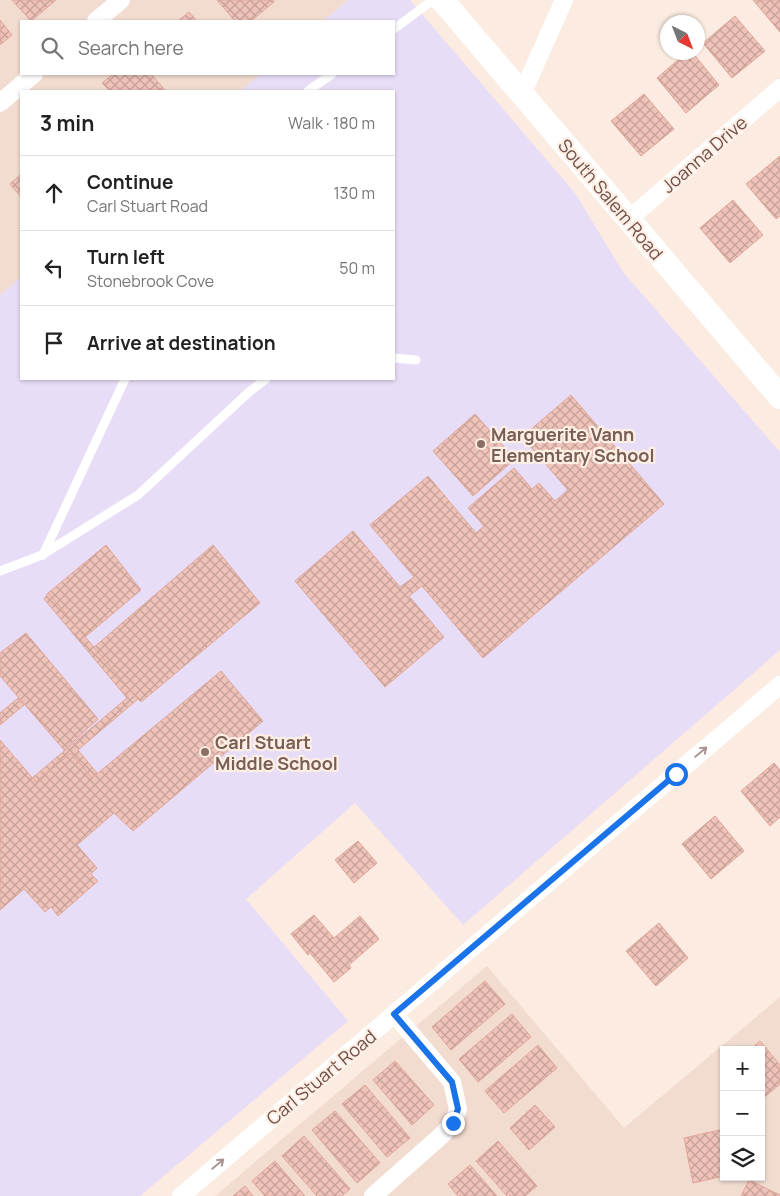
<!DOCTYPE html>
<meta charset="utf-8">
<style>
:root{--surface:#fff;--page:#f6f6f6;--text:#222;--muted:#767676;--line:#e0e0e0}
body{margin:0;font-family:Manrope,sans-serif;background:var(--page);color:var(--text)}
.controls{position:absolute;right:15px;bottom:15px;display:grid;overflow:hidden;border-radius:0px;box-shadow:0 1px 4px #0004}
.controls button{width:45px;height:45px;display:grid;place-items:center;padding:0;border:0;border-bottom:1px solid var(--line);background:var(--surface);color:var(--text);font:25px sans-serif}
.compass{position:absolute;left:660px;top:15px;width:45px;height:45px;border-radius:50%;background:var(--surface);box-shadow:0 1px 4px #0004;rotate:138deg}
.stop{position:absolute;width:15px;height:15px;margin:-11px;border:4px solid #1a73e8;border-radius:50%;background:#fff}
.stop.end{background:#1a73e8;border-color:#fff;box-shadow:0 1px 5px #0008}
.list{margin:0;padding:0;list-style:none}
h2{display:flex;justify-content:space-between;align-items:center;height:65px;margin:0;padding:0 20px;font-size:21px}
h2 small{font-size:16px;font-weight:400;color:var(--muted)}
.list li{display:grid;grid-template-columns:32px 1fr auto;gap:15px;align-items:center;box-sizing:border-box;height:75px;padding:0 20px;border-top:1px solid var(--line)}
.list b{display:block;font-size:19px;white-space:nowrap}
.list p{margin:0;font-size:16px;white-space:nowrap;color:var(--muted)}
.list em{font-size:16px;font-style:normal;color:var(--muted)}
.icon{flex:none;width:28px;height:28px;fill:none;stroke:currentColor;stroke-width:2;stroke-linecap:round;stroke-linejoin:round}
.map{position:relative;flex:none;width:780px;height:1196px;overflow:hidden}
.search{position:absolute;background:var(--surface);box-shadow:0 1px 4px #0004;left:20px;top:20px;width:375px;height:55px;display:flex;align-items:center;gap:12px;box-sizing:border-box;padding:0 18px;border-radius:0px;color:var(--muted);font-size:19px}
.panel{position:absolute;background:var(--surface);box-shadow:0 1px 4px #0004;left:20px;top:90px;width:375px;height:290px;border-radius:0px}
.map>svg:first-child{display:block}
.residential{fill:#f2dbcf;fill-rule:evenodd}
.education{fill:#e8ddf7}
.building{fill:url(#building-cross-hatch);stroke:#e1a69a}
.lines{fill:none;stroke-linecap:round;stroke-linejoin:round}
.lane{stroke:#fff;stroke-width:9}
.street{stroke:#fff;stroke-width:18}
.secondary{stroke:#fff;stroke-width:24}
.oneway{stroke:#a99592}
.route{stroke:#1a73e8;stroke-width:6}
.education-dot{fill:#8d6e63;stroke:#feefe5;stroke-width:2}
.labels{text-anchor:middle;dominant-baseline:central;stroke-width:4.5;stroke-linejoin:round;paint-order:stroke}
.street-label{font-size:18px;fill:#704e49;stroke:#feefe5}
.education-label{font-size:18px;font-weight:bold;fill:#785e54;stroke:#feefe5;text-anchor:start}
</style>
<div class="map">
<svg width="780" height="1196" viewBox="0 0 780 1196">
<defs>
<pattern id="building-cross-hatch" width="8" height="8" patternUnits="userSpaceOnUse" patternTransform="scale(1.25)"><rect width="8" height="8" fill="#efc3b9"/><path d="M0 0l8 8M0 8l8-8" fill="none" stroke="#c6a198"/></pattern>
</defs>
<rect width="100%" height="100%" fill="#fbebe0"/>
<g class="residential">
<path d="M0,0h348l-25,21h-302v53h240l-21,17h-219v186l-21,18z"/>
<path d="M487,966l137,162 156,-131v199h-565zM724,1050h37v127h-37z"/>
</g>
<path class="education" d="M348,0h62l165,193 48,79 157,180v198l-317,275 -108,-122 -109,96 102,122 -208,175h-140v-901l21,-18v102h373v-288h-154l21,-17h133v-53h-71z"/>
<g class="building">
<path d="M12,0h44l-25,21z"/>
<path d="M217,0h56l1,2 -23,19h-16z"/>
<path d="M753,0h27v32z"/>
<path d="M189,12l8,9h-19z"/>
<path d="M735,16l30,35 -33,27 -29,-35z"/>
<path d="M0,20l12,15 -12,10z"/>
<path d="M687,52h5l27,33 -33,28 -29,-35z"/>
<path d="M113,74h38l14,16 -55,1 -8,-8z"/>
<path d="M644,94l30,35 -33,27 -30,-35z"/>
<path d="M780,156v60l-4,3 -30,-35z"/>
<path d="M21,174v23l-11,-13z"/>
<path d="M733,200l30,35 -33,28 -30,-35z"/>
<path d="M571,395l93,109 -181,154 -61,-72 -13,10 35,41 -59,50 -90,-106 58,-50 47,56 14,-10 -44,-52 58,-49 48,57 8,-7 -16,-18 46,-40 18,21 7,-6 16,18 13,-11 -46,-53z"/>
<path d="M475,414l40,45 -42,37 -40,-45z"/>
<path d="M106,545l35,45 -56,47 -37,-44z"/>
<path d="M213,545l47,58 -119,99 -48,-54z"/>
<path d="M48,593l90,106 -60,51 19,23 -5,5 -21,-25 -35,29 -4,-4 95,-80 -83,-99z"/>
<path d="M26,633l72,86 -34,31 -64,-74v-23z"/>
<path d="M221,671l42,50 -130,110 -19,-18 -37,32 20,23 -6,6 7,7 -40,35 -7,-9 -6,5 -21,-23 -24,21v-170l36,42 35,-29 21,25z"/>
<path d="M18,698l6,7 -24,20v-12z"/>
<path d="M774,763l6,7v47l-10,9 -29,-35z"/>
<path d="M715,816l29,35 -33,28 -29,-35z"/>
<path d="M358,841l19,22 -23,20 -19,-23z"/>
<path d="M314,915l20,23 26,-22 19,23 -30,26 2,3 -17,14 -24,-29 -2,2 -17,-21z"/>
<path d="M659,923l29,35 -32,28 -30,-35z"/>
<path d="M485,981l20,23 -54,46 -19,-23z"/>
<path d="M512,1014l19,23 -53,45 -19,-23z"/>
<path d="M760,1041l20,24v19l-19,16v-50h-11z"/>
<path d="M538,1045l19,23 -53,45 -19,-22z"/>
<path d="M395,1061l39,44 -22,20 -39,-45z"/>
<path d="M365,1085l45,53 -23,19 -45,-53z"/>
<path d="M535,1105l20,22 -26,23 -19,-22z"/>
<path d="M335,1111l45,52 -23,20 -45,-53z"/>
<path d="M724,1129v47l-31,7 -9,-45z"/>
<path d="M304,1136l46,53 -8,7h-25l-35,-40z"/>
<path d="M498,1141l39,45 -12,10h-18l-31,-35z"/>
<path d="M275,1161l30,35h-40l-13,-15z"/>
<path d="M470,1165l27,31h-39l-10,-12z"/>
<path d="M749,1180l31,15v1h-39z"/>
<path d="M245,1186l8,10h-20z"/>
</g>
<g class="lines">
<g class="lane">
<path d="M394,29l39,-29"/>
<path d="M308,91l24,-17"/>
<path d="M394,358l22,2"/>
<path d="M43,555l82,-176"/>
<path d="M0,571l42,-16 96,-60 111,-103 17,-13"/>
</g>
<g class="street">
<path d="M96,21l25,-21"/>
<path d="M522,94l42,-94"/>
<path d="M0,103l34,-29"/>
<path d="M629,219l151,-131"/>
<path d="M181,1196l599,-511"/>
<path d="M373,1196l69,-61 11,-12 5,-14 -6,-27 -58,-68"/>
</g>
<path class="secondary" d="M442,0l338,397"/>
</g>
<defs><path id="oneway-shaft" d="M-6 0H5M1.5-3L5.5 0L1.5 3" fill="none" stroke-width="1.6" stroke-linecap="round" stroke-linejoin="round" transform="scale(1.25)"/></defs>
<g class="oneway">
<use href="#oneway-shaft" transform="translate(701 752) rotate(-40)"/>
<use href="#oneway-shaft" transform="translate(218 1164) rotate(-40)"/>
</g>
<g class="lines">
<path class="route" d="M453,1123l5,-14 -6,-27 -58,-68 282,-240"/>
</g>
<g class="education-dot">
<circle cx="481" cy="444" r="5"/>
<circle cx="205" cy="752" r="5"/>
</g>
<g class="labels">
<g class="street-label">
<text transform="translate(704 154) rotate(-41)">Joanna Drive</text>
<text transform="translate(611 199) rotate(50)">South Salem Road</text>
<text transform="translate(321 1077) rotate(-40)">Carl Stuart Road</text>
</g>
<g class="education-label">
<text x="491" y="434">Marguerite Vann<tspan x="491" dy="21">Elementary School</tspan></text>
<text x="215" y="742">Carl Stuart<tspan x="215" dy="21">Middle School</tspan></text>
</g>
</g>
</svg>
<div class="controls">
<button>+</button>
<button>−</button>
<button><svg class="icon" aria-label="layers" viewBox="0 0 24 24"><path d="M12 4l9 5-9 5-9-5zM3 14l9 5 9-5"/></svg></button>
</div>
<svg class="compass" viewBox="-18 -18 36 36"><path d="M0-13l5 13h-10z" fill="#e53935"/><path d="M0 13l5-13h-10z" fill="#767676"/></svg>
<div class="stop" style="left:676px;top:774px"></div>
<div class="stop end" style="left:453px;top:1123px"></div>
<div class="search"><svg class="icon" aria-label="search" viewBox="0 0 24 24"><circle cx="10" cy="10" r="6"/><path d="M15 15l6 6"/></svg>Search here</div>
<section class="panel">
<h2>3 min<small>Walk · 180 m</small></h2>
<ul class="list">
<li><svg class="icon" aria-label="ahead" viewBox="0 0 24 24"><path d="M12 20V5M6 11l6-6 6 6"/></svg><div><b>Continue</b><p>Carl Stuart Road</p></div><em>130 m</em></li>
<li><svg class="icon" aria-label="left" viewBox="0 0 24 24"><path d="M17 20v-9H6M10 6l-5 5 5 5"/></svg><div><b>Turn left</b><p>Stonebrook Cove</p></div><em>50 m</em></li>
<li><svg class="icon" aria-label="arrive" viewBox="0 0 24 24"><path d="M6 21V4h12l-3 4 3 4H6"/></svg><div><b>Arrive at destination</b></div></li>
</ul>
</section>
</div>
